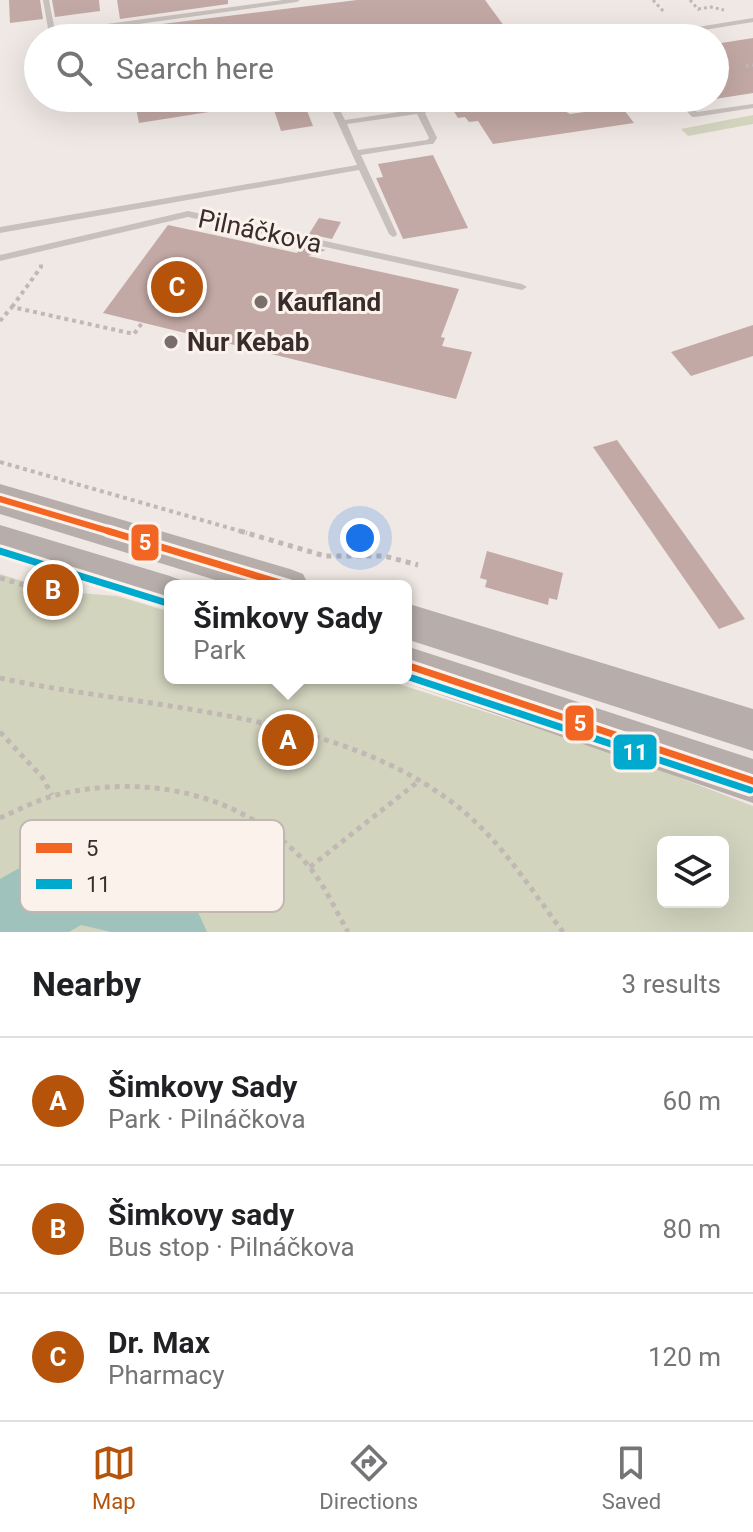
<!DOCTYPE html>
<meta charset="utf-8">
<style>
:root{--surface:#fff;--page:#f2f2f2;--text:#202124;--muted:#757577;--line:#e0e0e0;--accent:#b45309}
body{margin:0;font-family:Roboto,sans-serif;background:var(--page);color:var(--text)}
.controls{position:absolute;right:24px;bottom:24px;display:grid;overflow:hidden;border-radius:12px;box-shadow:0 8px 32px #0002}
.controls button{width:72px;height:72px;display:grid;place-items:center;padding:0;border:0;border-bottom:2px solid var(--line);background:var(--surface);color:var(--text);font:40px sans-serif}
.you{position:absolute;left:360px;top:538px;width:28px;height:28px;margin:-20px;border:6px solid #fff;border-radius:50%;background:#1a73e8;box-shadow:0 0 0 12px #1a73e833}
.badge{display:grid;place-items:center;width:52px;height:52px;border-radius:50%;background:var(--accent);color:#fff;font-size:26px;font-weight:700}
.pin{position:absolute;translate:-50% -50%;border:4px solid #fff;box-shadow:0 2px 8px #0006}
.popup{position:absolute;left:164px;top:580px;width:248px;height:104px;box-sizing:border-box;display:grid;place-content:center;border-radius:12px;background:var(--surface);filter:drop-shadow(0 2px 6px #0005);font-size:26px;white-space:nowrap;color:var(--muted)}
.popup b{font-size:30px;color:var(--text)}
.popup::after{content:'';position:absolute;left:50%;top:100%;margin-left:-16px;border:16px solid transparent;border-top-color:var(--surface)}
.list{margin:0;padding:0;list-style:none}
h2{display:flex;justify-content:space-between;align-items:center;height:104px;margin:0;padding:0 32px;font-size:34px}
h2 small{font-size:26px;font-weight:400;color:var(--muted)}
.list li{display:grid;grid-template-columns:52px 1fr auto;gap:24px;align-items:center;box-sizing:border-box;height:128px;padding:0 32px;border-top:2px solid var(--line)}
.list b{display:block;font-size:30px;white-space:nowrap}
.list p{margin:0;font-size:26px;white-space:nowrap;color:var(--muted)}
.list em{font-size:26px;font-style:normal;color:var(--muted)}
.icon{flex:none;width:44px;height:44px;fill:none;stroke:currentColor;stroke-width:2;stroke-linecap:round;stroke-linejoin:round}
.map{position:relative;flex:none;width:753px;height:932px;overflow:hidden}
.search{position:absolute;background:var(--surface);box-shadow:0 8px 32px #0002;left:24px;right:24px;top:24px;height:88px;display:flex;align-items:center;gap:20px;box-sizing:border-box;padding:0 28px;border-radius:44px;color:var(--muted);font-size:30px}
.sheet{height:488px;background:var(--surface)}
nav{display:flex;justify-content:space-around;align-items:center;box-sizing:border-box;height:112px;border-top:2px solid var(--line);background:var(--surface);font-size:22px;color:var(--muted)}
nav a{display:grid;justify-items:center;gap:4px}
nav .on{color:var(--accent)}
.map>svg:first-child{display:block}
.green{fill:#d3d4be;fill-rule:evenodd}
.water{fill:#9fc2bd}
.building{fill:#c3a9a5}
.lines{fill:none;stroke-linecap:round;stroke-linejoin:round}
.path-far2{stroke:#c1b8b4;stroke-width:3;stroke-dasharray:3 3;stroke-linecap:butt}
.path-far1{stroke:#c1b8b4;stroke-width:4;stroke-dasharray:4 4;stroke-linecap:butt}
.path{stroke:#c1b8b4;stroke-width:5;stroke-dasharray:5 5;stroke-linecap:butt}
.lane{fill:#c8c0bc;fill-rule:evenodd}
.primary{fill:#b7aeab;fill-rule:evenodd}
.bus-1-far1-casing{stroke:#fbf2ec;stroke-width:12}
.bus-1-casing{stroke:#fbf2ec;stroke-width:13}
.bus-2-casing{stroke:#fbf2ec;stroke-width:13}
.bus-1-far1{stroke:#f26522;stroke-width:6}
.bus-1{stroke:#f26522;stroke-width:7}
.bus-2{stroke:#00a9ce;stroke-width:7}
.poi-dot{fill:#796e6b;stroke:#fbf2ec;stroke-width:3}
.labels{text-anchor:middle;dominant-baseline:central;stroke-width:6;stroke-linejoin:round;paint-order:stroke}
.street-label{font-size:26px;fill:#3a2c2a;stroke:#fbf2ec}
.poi-label{font-size:26px;font-weight:bold;fill:#3a2c2a;stroke:#fbf2ec;text-anchor:start}
.key{fill:#fbf2ec;stroke:#c1b7b2;stroke-width:2}
.key-label{font-size:22px;fill:#3a2c2a}
.line-badge{stroke:#fbf2ec;stroke-width:3}
.badge-label{font-size:22px;text-anchor:middle;font-weight:bold;fill:#fff}
</style>
<div class="map">
<svg width="753" height="932" viewBox="0 0 753 932">
<rect width="100%" height="100%" fill="#efe8e4"/>
<g class="green">
<path d="M753,115v9l-65,12 -7,-7z"/>
<path d="M0,574l55,17 62,5 53,16v66h210l243,78 130,50v126h-753zM663,842h60v60h-60z"/>
</g>
<path class="water" d="M90,839c12,0 27,-2 38,1 35,11 66,59 79,92h-96l-30,-7 -12,7h-69v-53l44,-25z"/>
<g class="building">
<path d="M9,0h31l3,19 -33,4z"/>
<path d="M52,0h47l1,11 -45,6z"/>
<path d="M117,0h111v4l-108,15z"/>
<path d="M357,0h128l28,38h-390l-2,-9z"/>
<path d="M753,38v55l-38,6v-55z"/>
<path d="M134,98h99l1,10 -95,15z"/>
<path d="M270,98h32l11,28 -32,5z"/>
<path d="M472,98h114l1,3 -22,5 -2,4 7,4 29,-4 6,-4 -4,-8h14l19,25 -141,21 -15,-23 -9,1 -4,-5 -7,1 -10,-16z"/>
<path d="M433,155l35,73 -65,11 -27,-61 7,-1 -5,-13z"/>
<path d="M319,218l22,4 -9,17 -23,-5z"/>
<path d="M168,225l129,28 5,-8 24,5 -18,6 151,33 -18,48 4,1 -3,8 30,6 -16,47 -353,-86z"/>
<path d="M753,325v31l-62,20 -20,-24z"/>
<path d="M617,440l128,179 -26,10 -126,-182z"/>
<path d="M487,551l76,22 -6,27 -8,-2 -1,7 -63,-18 2,-7 -7,-2z"/>
</g>
<g class="lines">
<g class="path-far2">
<path d="M653,0l11,12"/>
<path d="M690,0l9,10"/>
<path d="M698,9l13,-2 13,3"/>
<path d="M746,66l7,-1"/>
</g>
<g class="path-far1">
<path d="M12,307l29,-40v-5"/>
<path d="M0,321l12,-14 122,27 8,-11"/>
<path d="M0,462l247,71"/>
</g>
<g class="path">
<path d="M240,531l85,25h59l34,9"/>
<path d="M0,578l58,17"/>
<path d="M0,678c149,32 340,32 462,132 41,34 70,81 101,122"/>
<path d="M0,732l42,45 10,18"/>
<path d="M0,818c18,-8 37,-18 56,-23 90,-22 188,-2 251,69 17,20 28,45 41,68"/>
<path d="M310,867l110,-87"/>
</g>
<g class="lane">
<path d="M43,0h6l6,31 228,-31h17l-3,2 -245,34 -3,-2z"/>
<path d="M753,18v4l-98,16h-17l4,-2z"/>
<path d="M363,98l-20,5 -3,7 5,10 81,-12 4,2 -5,3 12,25 -4,6h-3l-69,11 36,79 -1,2 -3,1 -4,-3 -30,-64 -359,63v-6l357,-62 -25,-55 5,-11zM417,114l12,24 -2,2 -69,10 -11,-26z"/>
<path d="M589,98h8l5,7 -4,2 -28,4 -4,-2 4,-2 23,-4z"/>
<path d="M675,98h8l14,14 56,-8v4l-58,9h-3z"/>
<path d="M188,211l334,73 5,3 -5,3 -334,-73 -188,44v-6z"/>
</g>
<g class="primary">
<path d="M0,484l290,85 13,5 6,12h-74l-235,-72z"/>
<path d="M0,525l170,51 13,5 3,5h-16v24l-170,-53z"/>
<path d="M406,603l347,106v42l-347,-112z"/>
<path d="M406,646l347,113v44l-361,-125h14z"/>
</g>
<defs>
<path id="bus-1-far1" d="M0,499l115,34"/>
<g id="bus-1">
<path d="M108,531l182,55"/>
<path d="M406,665l347,116"/>
</g>
<g id="bus-2">
<path d="M0,551l167,52"/>
<path d="M406,676l344,114"/>
</g>
</defs>
<use href="#bus-1-far1" class="bus-1-far1-casing"/>
<use href="#bus-1" class="bus-1-casing"/>
<use href="#bus-2" class="bus-2-casing"/>
<use href="#bus-1-far1" class="bus-1-far1"/>
<use href="#bus-1" class="bus-1"/>
<use href="#bus-2" class="bus-2"/>
</g>
<g class="poi-dot">
<circle cx="261" cy="302" r="8"/>
<circle cx="171" cy="342" r="8"/>
</g>
<g class="labels">
<g class="street-label">
<text transform="translate(260 231) rotate(12)">Pilnáčkova</text>
</g>
<g class="poi-label">
<text x="277" y="302">Kaufland</text>
<text x="187" y="342">Nur Kebab</text>
</g>
</g>
<rect x="20" y="820" width="264" height="92" rx="12" class="key"/>
<rect x="36" y="843" width="36" height="10" fill="#f26522"/>
<rect x="36" y="879" width="36" height="10" fill="#00a9ce"/>
<g class="key-label">
<text x="86" y="856">5</text>
<text x="86" y="892">11</text>
</g>
<g class="line-badge">
<rect x="130" y="523" width="30" height="39" rx="8" fill="#f26522"/>
<rect x="564" y="704" width="31" height="38" rx="8" fill="#f26522"/>
<rect x="612" y="733" width="46" height="38" rx="8" fill="#00a9ce"/>
</g>
<g class="badge-label">
<text x="145" y="550">5</text>
<text x="580" y="731">5</text>
<text x="635" y="760">11</text>
</g>
</svg>
<div class="controls">
<button><svg class="icon" aria-label="layers" viewBox="0 0 24 24"><path d="M12 4l9 5-9 5-9-5zM3 14l9 5 9-5"/></svg></button>
</div>
<div class="you"></div>
<div class="pin badge" style="left:288px;top:740px">A</div>
<div class="popup"><b>Šimkovy Sady</b>Park</div>
<div class="pin badge" style="left:53px;top:590px">B</div>
<div class="pin badge" style="left:177px;top:287px">C</div>
<div class="search"><svg class="icon" aria-label="search" viewBox="0 0 24 24"><circle cx="10" cy="10" r="6"/><path d="M15 15l6 6"/></svg>Search here</div>
</div>
<section class="sheet">
<h2>Nearby<small>3 results</small></h2>
<ul class="list">
<li><span class="badge">A</span><div><b>Šimkovy Sady</b><p>Park · Pilnáčkova</p></div><em>60 m</em></li>
<li><span class="badge">B</span><div><b>Šimkovy sady</b><p>Bus stop · Pilnáčkova</p></div><em>80 m</em></li>
<li><span class="badge">C</span><div><b>Dr. Max</b><p>Pharmacy</p></div><em>120 m</em></li>
</ul>
</section>
<nav>
<a class="on"><svg class="icon" aria-label="map" viewBox="0 0 24 24"><path d="M3 6l6-2 6 2 6-2v14l-6 2-6-2-6 2zM9 4v14M15 6v14"/></svg>Map</a>
<a><svg class="icon" aria-label="directions" viewBox="0 0 24 24"><path d="M12 3l9 9-9 9-9-9zM9 14v-3h6M13 9l2 2-2 2"/></svg>Directions</a>
<a><svg class="icon" aria-label="saved" viewBox="0 0 24 24"><path d="M7 4h10v16l-5-4-5 4z"/></svg>Saved</a>
</nav>
